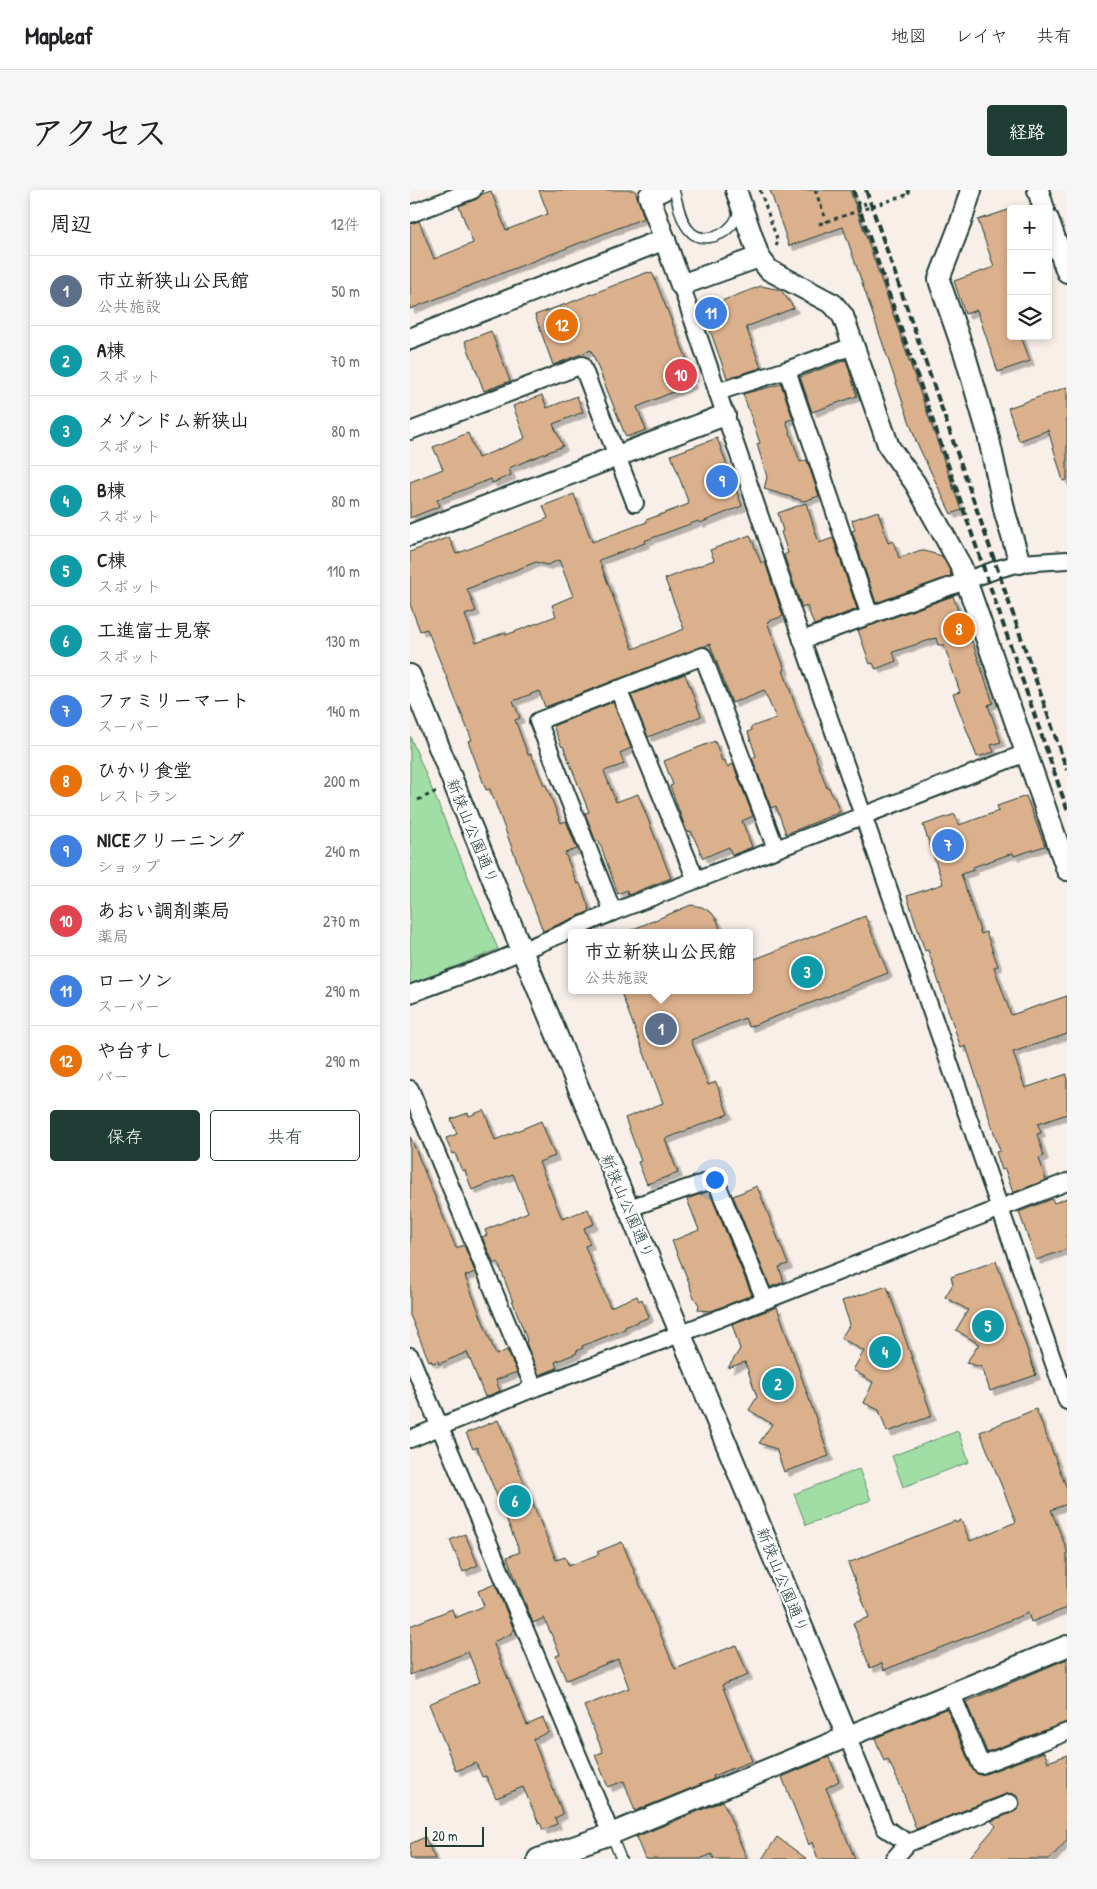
<!DOCTYPE html>
<html lang="ja">
<meta charset="utf-8">
<style>
:root{--surface:#fff;--page:#f6f6f6;--text:#202124;--muted:#757577;--line:#e0e0e0;--accent:#1f3d34}
body{margin:0;font-family:"Patrick Hand","Klee One",sans-serif;background:var(--page);color:var(--text)}
.controls{position:absolute;right:15px;top:15px;display:grid;overflow:hidden;border-radius:5px;box-shadow:0 2px 8px #0003}
.controls button{width:45px;height:45px;display:grid;place-items:center;padding:0;border:0;border-bottom:1px solid var(--line);background:var(--surface);color:var(--text);font:25px sans-serif}
.scale{position:absolute;left:15px;bottom:12px;width:59px;box-sizing:border-box;padding-left:5px;border:2px solid #1f3d34;border-top:0;font-size:14px;line-height:18px;white-space:nowrap;color:#1f3d34;-webkit-text-stroke:4px #fff;paint-order:stroke}
.you{position:absolute;left:304px;top:989px;width:18px;height:18px;margin:-12px;border:4px solid #fff;border-radius:50%;background:#1a73e8;box-shadow:0 0 0 8px #1a73e833}
.badge{display:grid;place-items:center;width:32px;height:32px;border-radius:50%;background:var(--accent);color:#fff;font-size:16px;font-weight:700}
.pin{position:absolute;translate:-50% -50%;border:2px solid #fff;box-shadow:0 1px 5px #0006}
.popup{position:absolute;left:158px;top:739px;width:185px;height:65px;box-sizing:border-box;display:grid;place-content:center;border-radius:5px;background:var(--surface);filter:drop-shadow(0 1px 4px #0005);font-size:16px;white-space:nowrap;color:var(--muted)}
.popup b{font-size:19px;color:var(--text)}
.popup::after{content:'';position:absolute;left:50%;top:100%;margin-left:-10px;border:10px solid transparent;border-top-color:var(--surface)}
.list{margin:0;padding:0;list-style:none}
h2{display:flex;justify-content:space-between;align-items:center;height:65px;margin:0;padding:0 20px;font-size:21px}
h2 small{font-size:16px;font-weight:400;color:var(--muted)}
.list li{display:grid;grid-template-columns:32px 1fr auto;gap:15px;align-items:center;box-sizing:border-box;height:70px;padding:0 20px;border-top:1px solid var(--line)}
.list b{display:block;font-size:19px;white-space:nowrap}
.list p{margin:0;font-size:16px;white-space:nowrap;color:var(--muted)}
.list em{font-size:16px;font-style:normal;color:var(--muted)}
.actions{display:flex;gap:10px;padding:15px 20px}
.actions a{flex:1;padding:11px 0;border:1px solid var(--accent);border-radius:5px;text-align:center;font-size:18px;color:var(--accent)}
.actions .main{background:var(--accent);color:#fff}
.icon{flex:none;width:28px;height:28px;fill:none;stroke:currentColor;stroke-width:2;stroke-linecap:round;stroke-linejoin:round}
.map{position:relative;flex:none;width:657px;height:1669px;overflow:hidden;border-radius:5px}
header{display:flex;align-items:center;gap:30px;box-sizing:border-box;height:70px;padding:0 25px;background:var(--surface);border-bottom:1px solid var(--line)}
header strong{font-size:24px}
nav{display:flex;gap:28px;margin-inline-start:auto;font-size:18px}
.intro{display:flex;align-items:center;justify-content:space-between;box-sizing:border-box;height:120px;padding:0 30px}
h1{margin:0;font-size:35px}
.button{padding:12px 22px;border-radius:5px;background:var(--accent);color:#fff;font-size:18px;font-weight:700}
main{display:flex;gap:30px;padding:0 30px}
aside{flex:1;background:var(--surface);border-radius:5px;box-shadow:0 2px 8px #0003}
.map>svg:first-child{display:block}
.green{fill:#a1dea5;stroke:#608e6c}
.building{fill:#dbb08c;stroke:#1f3d34;fill-rule:evenodd;filter:url(#shadow)}
.lines{fill:none;stroke-linecap:round;stroke-linejoin:round}
.service-casing{stroke:#1f3d34;stroke-width:12}
.minor-casing{stroke:#1f3d34;stroke-width:20}
.tertiary-casing{stroke:#1f3d34;stroke-width:24}
.path{stroke:#1f3d34;stroke-width:3;stroke-dasharray:4 4;stroke-linecap:butt}
.service{stroke:#fff;stroke-width:9}
.minor{stroke:#fff;stroke-width:16}
.tertiary{stroke:#fff;stroke-width:20}
.rail{stroke:#1f3d34;stroke-width:4;stroke-dasharray:8 4;stroke-linecap:butt}
.path-bridge{stroke:#1f3d34;stroke-width:3;stroke-dasharray:4 4;stroke-linecap:butt}
.labels{text-anchor:middle;dominant-baseline:central;stroke-width:4.5;stroke-linejoin:round;paint-order:stroke}
.street-label{font-size:16px;fill:#1f3d34;stroke:#fff}
</style>
<header>
<strong>Mapleaf</strong>
<nav><a>地図</a><a>レイヤ</a><a>共有</a></nav>
</header>
<div class="intro"><h1>アクセス</h1><a class="button">経路</a></div>
<main>
<aside>
<h2>周辺<small>12件</small></h2>
<ul class="list">
<li><span class="badge" style="background:#5c6f8a">1</span><div><b>市立新狭山公民館</b><p>公共施設</p></div><em>50 m</em></li>
<li><span class="badge" style="background:#0f9aa8">2</span><div><b>A棟</b><p>スポット</p></div><em>70 m</em></li>
<li><span class="badge" style="background:#0f9aa8">3</span><div><b>メゾンドム新狭山</b><p>スポット</p></div><em>80 m</em></li>
<li><span class="badge" style="background:#0f9aa8">4</span><div><b>B棟</b><p>スポット</p></div><em>80 m</em></li>
<li><span class="badge" style="background:#0f9aa8">5</span><div><b>C棟</b><p>スポット</p></div><em>110 m</em></li>
<li><span class="badge" style="background:#0f9aa8">6</span><div><b>工進富士見寮</b><p>スポット</p></div><em>130 m</em></li>
<li><span class="badge" style="background:#3f7fe0">7</span><div><b>ファミリーマート</b><p>スーパー</p></div><em>140 m</em></li>
<li><span class="badge" style="background:#e8710a">8</span><div><b>ひかり食堂</b><p>レストラン</p></div><em>200 m</em></li>
<li><span class="badge" style="background:#3f7fe0">9</span><div><b>NICEクリーニング</b><p>ショップ</p></div><em>240 m</em></li>
<li><span class="badge" style="background:#e0444e">10</span><div><b>あおい調剤薬局</b><p>薬局</p></div><em>270 m</em></li>
<li><span class="badge" style="background:#3f7fe0">11</span><div><b>ローソン</b><p>スーパー</p></div><em>290 m</em></li>
<li><span class="badge" style="background:#e8710a">12</span><div><b>や台すし</b><p>バー</p></div><em>290 m</em></li>
</ul>
<div class="actions"><a class="main">保存</a><a>共有</a></div>
</aside>
<div class="map">
<svg width="657" height="1669" viewBox="0 0 657 1669">
<defs>
<filter id="shadow"><feDropShadow dx="4.5" dy="4.5" stdDeviation="0" flood-color="#0004"/></filter>
</defs>
<rect width="100%" height="100%" fill="#f8efe8"/>
<filter id="ink" filterUnits="userSpaceOnUse"><feTurbulence type="fractalNoise" baseFrequency=".02" numOctaves="2"/><feDisplacementMap in="SourceGraphic" scale="10" xChannelSelector="R" yChannelSelector="G"/><feConvolveMatrix kernelMatrix="1 2 1 2 8 2 1 2 1" color-interpolation-filters="sRGB"/></filter>
<g filter="url(#ink)">
<g class="green">
<path d="M0,546l88,213 -88,36z"/>
<path d="M548,1241l11,31 -66,25 -11,-31z"/>
<path d="M449,1279l12,31 -65,25 -12,-31z"/>
</g>
<g class="building">
<path d="M129,0h96l9,28 -234,91v-85l9,-3 15,38 39,-16 -14,-37 18,-7 5,-5 9,-3 15,39 42,-16z"/>
<path d="M360,0h80l111,320 -10,4 -35,-73 -73,-214 -54,19z"/>
<path d="M601,19v127h10l9,25 -32,11 -21,-62 -12,4 -11,-33 40,-14 -16,-47z"/>
<path d="M238,82l1,1 3,-1 42,105 -5,1 3,6 -55,23 9,23 -20,7 -35,-87 -38,15 -18,-50 34,-12z"/>
<path d="M351,96l20,4 13,18 -48,19 15,41 -34,10 -23,-65 4,-7z"/>
<path d="M81,141l19,50 -26,10 -19,-50z"/>
<path d="M436,170l11,36 -45,16 -12,-35z"/>
<path d="M371,194l12,35 -7,2 14,41 7,-2 12,36 -15,5 -40,-12 3,-12 -10,-33 3,-1 -17,-49z"/>
<path d="M657,197v93l-4,1 -15,-51 -29,11 -11,-33z"/>
<path d="M132,205l5,13 30,-12 6,16 -30,12 10,22 -54,22 2,7 -19,8 -1,-4 -54,21 3,6 -30,12v-36l33,-13 -10,-22 35,-14 10,25 41,-17 6,-3 -12,-32z"/>
<path d="M307,248l25,68 -42,17 -2,-2 -54,20 1,2 -46,17 34,89 51,-20 -19,-50 49,-19 -4,-10 40,-15 11,28 4,-1 18,54 -16,6 16,42 2,6h-2l15,43 19,44 -1,1 11,30 2,-1 4,11 1,-1 6,15 -54,22 -10,-28 -5,2 -19,-50 4,-2 -8,-24 4,-2 -1,-3 25,-9 -12,-28 -32,13 -22,-59 -165,63 -6,-16 -26,10 7,17 -5,2 13,35 3,-1 13,31h2l15,38 5,-2 11,28 -12,4 12,31 3,-1 10,28 -47,20 -53,-142 -4,1 -12,-33 -6,-16 4,-1 -45,-111 -7,2 -10,-27v-52l39,-15 7,17 88,-34 4,-2 -5,-12 31,-12 18,48 55,-20 -1,-2 43,-16 -18,-49zM149,370l14,36 -21,9 4,11 -50,19v-3l-30,11 -11,-28 11,-4 -9,-22 69,-27 11,3z"/>
<path d="M396,313l13,40 14,-5 24,71 -43,16 -7,-19 -5,2 -18,-53 4,-2 -7,-21 2,-1 -5,-18z"/>
<path d="M468,321l10,32 5,-2 6,17 22,-8 21,6 8,15 1,5 -75,27 -24,-72 3,-1 -3,-10z"/>
<path d="M543,406l16,46 3,-1 21,62 -5,2 13,37 -10,3 3,7 -17,5 -24,-63 7,-2 -16,-47h-6l-2,-7 -43,14 3,9 -20,8 -3,-6 -3,1 -12,-34z"/>
<path d="M275,484l16,42 -53,21 -17,-42z"/>
<path d="M203,512l18,46 -11,5 4,11 -20,7 12,31 22,-8 33,84 -43,17 -1,-5 -9,4 -19,-53 -3,1 -11,-29 4,-1 -26,-66 -1,1 -9,-21z"/>
<path d="M305,551l7,20 3,-1 2,7 6,-3 20,52 -11,5 10,26 -20,8 -3,-8 -26,11 -12,-27 -4,1 -17,-46 3,-1 -9,-24z"/>
<path d="M616,606l19,50 -31,10 -1,-3 -40,14 1,3 -13,4 20,60 5,-2 12,34 -4,1 17,48 56,-19v38l-54,18 12,36 42,-14v40l-29,10 3,9 -4,1 7,22 -5,2 7,22 -33,13 -8,-24 -3,1 -6,-18 4,-1 -34,-105 -5,2 -33,-98 -3,1 -18,-55 36,-12 -20,-59 32,-11 4,11 40,-14 -2,-5z"/>
<path d="M281,715l11,2 10,6 6,9 3,11h-97z"/>
<path d="M455,726l23,57 -139,54 -4,-9 -54,22 17,45 8,-3 12,32 -63,25 13,34 -31,11 -9,-22 3,-1 -16,-43 38,-15 -43,-113h130v-29z"/>
<path d="M74,920l11,30 46,-19 14,35 -16,6 23,57 26,-10 6,15 -10,4 6,16 -5,2 25,61 27,-11 2,5 3,-2 7,18 -24,10v2l-43,17 1,2 -7,3 1,2 -22,9 2,6 -18,7 -13,-32 1,-3 -29,-78 -4,2 -12,-27 5,-2 -2,-5 43,-18 -15,-38 -41,16 -7,-20 -3,1 -7,-18 -3,1 -6,-16 11,-4 -6,-15 17,-6 1,3z"/>
<path d="M0,946l46,112 8,-3 11,27 -10,4 31,79 11,-5 10,22 -21,8 4,11 -15,6 -18,-45 -28,12 -1,-3 -6,2 -1,-3 -2,1 -19,-46z"/>
<path d="M347,996l31,78 -9,3 5,15 -14,5 -37,-91z"/>
<path d="M299,1001l43,104 -41,16 -13,-1 1,-5 -7,-11 -2,-9 -18,-44 27,-11 -12,-31z"/>
<path d="M657,1008v51l-31,11 -17,-48 33,-13 2,4z"/>
<path d="M586,1071l40,114 -46,16 -8,-24 -16,-4 13,-19 -23,-14 12,-20 -23,-13 8,-13 -2,-7z"/>
<path d="M477,1096l45,130 -45,16 -8,-22 -15,-7 9,-21 -20,-12 11,-19 -23,-13 9,-14 -8,-23z"/>
<path d="M367,1117l52,149 -45,16 -8,-23 -17,-6 13,-19 -23,-14 8,-13 -12,-35 -17,6 12,-19 -8,-25z"/>
<path d="M626,1219l31,80v15l-16,6 16,40v58l-36,14 -3,-9 -144,57 -2,-7 -12,5 -17,-45 16,-6 -21,-54 107,-42 1,2 5,-3 9,21 46,-19 -36,-90z"/>
<path d="M88,1230l58,140 9,-3 4,9 30,-12 -2,-2 25,-10 53,127 61,-24 12,30 -26,10 30,76 -39,15 1,3 -79,32 -11,-30 -16,6 -13,-32 8,-3 -19,-46 45,-18 -11,-29 -52,21 -10,-24 4,-2 -16,-36 -11,5 -26,-66 13,-5 -43,-105 -4,2 -7,-16z"/>
<path d="M55,1344l13,31 -15,7 -13,-32z"/>
<path d="M85,1394l19,46 -3,2v2l-18,8 34,83 16,-7 6,14 -16,7 30,75 -8,4 2,6 -14,6 -3,-7 -1,1 -16,-37 -27,11 -10,-22 -4,1 -6,-14 -20,8 -27,-67 51,-22 -12,-30 -58,23v-49l42,-17 3,9 29,-12 -6,-15z"/>
<path d="M657,1469v63l-80,30 -21,-50z"/>
<path d="M535,1519h2l25,60 7,6 6,-1 59,-22 4,10 19,-7v85l-17,19h-82l28,-33 -5,-5 23,-9 4,-3 2,-5 -1,-5 -7,-6 -6,1 -90,35 -13,-37 -15,-33 -4,2 -9,-23z"/>
<path d="M419,1567l10,24 -13,7 29,71h-37l-6,-17 -3,3 -27,-68z"/>
<path d="M313,1611l24,58h-33l-2,-5 -12,5h-55l-9,-22z"/>
<path d="M15,1647l10,22h-25v-15z"/>
<path d="M367,1647l30,22h-45z"/>
</g>
<g class="lines">
<defs>
<g id="service">
<path d="M264,0c4,13 6,30 15,40 10,13 31,8 41,-3 5,-4 7,-11 10,-16"/>
<path d="M201,1644l10,25"/>
</g>
<g id="minor">
<path d="M0,24l63,-24"/>
<path d="M271,95l121,355 265,761"/>
<path d="M377,180l83,246"/>
<path d="M307,202l70,-22 66,-24"/>
<path d="M0,241l172,-66 53,138"/>
<path d="M392,450l196,-71 22,-6 47,-3"/>
<path d="M208,499l78,191"/>
<path d="M203,722l-75,-191 165,-65 73,193"/>
<path d="M0,804l71,-26 132,-56 413,-159"/>
<path d="M0,899l124,299"/>
<path d="M219,1018l86,-29 50,121"/>
<path d="M0,1166l201,478"/>
<path d="M0,1249l124,-51 130,-48 403,-158"/>
<path d="M542,1504l29,71 86,-33"/>
<path d="M437,1546l38,92 23,15"/>
<path d="M484,1669l14,-16 102,-40"/>
</g>
<g id="tertiary">
<path d="M253,0l-14,6 32,89 78,-28 -23,-67"/>
<path d="M561,0l-10,32 -22,57 1,4 25,72 22,75 18,83 15,50"/>
<path d="M628,0l6,19"/>
<path d="M638,29l19,53"/>
<path d="M349,67l10,13 64,34 10,12 46,131 26,36 46,83 106,304"/>
<path d="M0,149l255,-100"/>
<path d="M0,345l315,-120"/>
<path d="M0,485c142,355 292,707 437,1061"/>
<path d="M128,1669l73,-25 456,-188"/>
</g>
</defs>
<use href="#service" class="service-casing"/>
<use href="#minor" class="minor-casing"/>
<use href="#tertiary" class="tertiary-casing"/>
<g class="path">
<path d="M350,0l18,52 -2,4"/>
<path d="M405,0l12,32"/>
<path d="M498,0l1,4"/>
<path d="M454,12l2,6"/>
<path d="M8,610l19,-9"/>
</g>
<use href="#service" class="service"/>
<use href="#minor" class="minor"/>
<use href="#tertiary" class="tertiary"/>
<g class="rail">
<path d="M443,0l214,619"/>
<path d="M456,0l201,580"/>
</g>
<path class="path-bridge" d="M409,34l90,-30"/>
</g>
</g>
<g class="labels">
<g class="street-label">
<text transform="translate(63 641) rotate(68)">新狭山公園通り</text>
<text transform="translate(218 1016) rotate(67)">新狭山公園通り</text>
<text transform="translate(373 1390) rotate(68)">新狭山公園通り</text>
</g>
</g>
</svg>
<div class="controls">
<button>+</button>
<button>−</button>
<button><svg class="icon" aria-label="layers" viewBox="0 0 24 24"><path d="M12 4l9 5-9 5-9-5zM3 14l9 5 9-5"/></svg></button>
</div>
<div class="scale">20 m</div>
<div class="you"></div>
<div class="pin badge" style="left:251px;top:839px;background:#5c6f8a">1</div>
<div class="popup"><b>市立新狭山公民館</b>公共施設</div>
<div class="pin badge" style="left:368px;top:1194px;background:#0f9aa8">2</div>
<div class="pin badge" style="left:397px;top:782px;background:#0f9aa8">3</div>
<div class="pin badge" style="left:475px;top:1162px;background:#0f9aa8">4</div>
<div class="pin badge" style="left:578px;top:1136px;background:#0f9aa8">5</div>
<div class="pin badge" style="left:105px;top:1311px;background:#0f9aa8">6</div>
<div class="pin badge" style="left:538px;top:655px;background:#3f7fe0">7</div>
<div class="pin badge" style="left:549px;top:439px;background:#e8710a">8</div>
<div class="pin badge" style="left:312px;top:291px;background:#3f7fe0">9</div>
<div class="pin badge" style="left:271px;top:185px;background:#e0444e">10</div>
<div class="pin badge" style="left:301px;top:123px;background:#3f7fe0">11</div>
<div class="pin badge" style="left:152px;top:135px;background:#e8710a">12</div>
</div>
</main>
